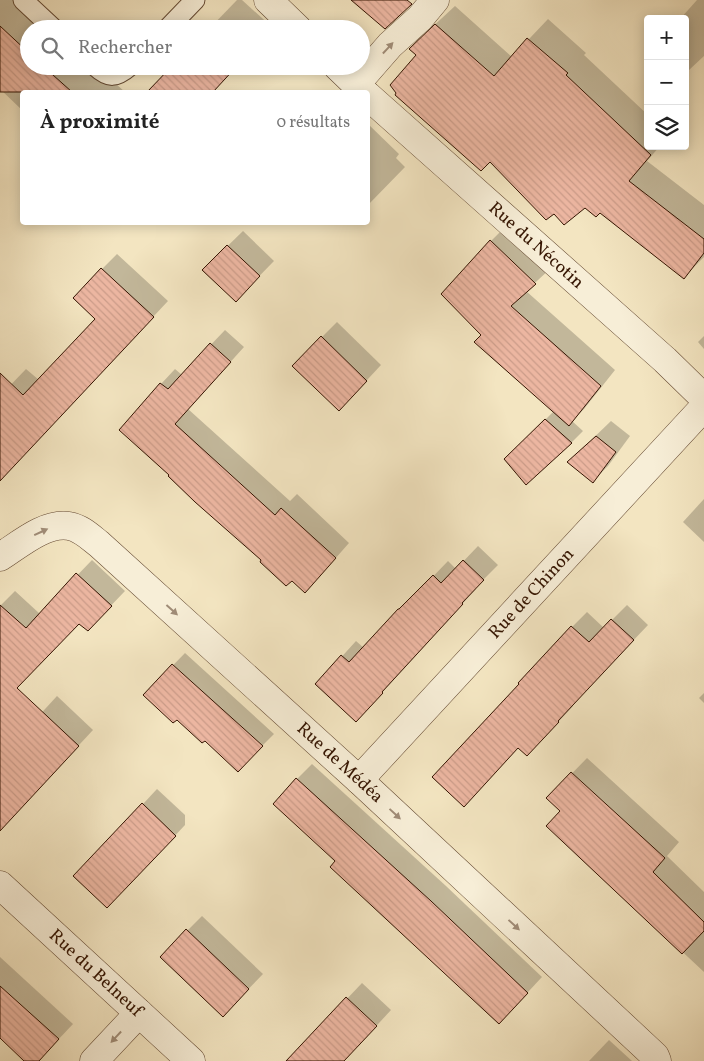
<!DOCTYPE html>
<html lang="fr">
<meta charset="utf-8">
<style>
:root{--surface:#fff;--page:#f6f6f6;--text:#222;--muted:#767676;--line:#e0e0e0}
body{margin:0;font-family:Vollkorn,serif;background:var(--page);color:var(--text)}
.controls{position:absolute;right:15px;top:15px;display:grid;overflow:hidden;border-radius:5px;box-shadow:0 2px 12px #0003}
.controls button{width:45px;height:45px;display:grid;place-items:center;padding:0;border:0;border-bottom:1px solid var(--line);background:var(--surface);color:var(--text);font:25px sans-serif}
.list{margin:0;padding:0;list-style:none}
h2{display:flex;justify-content:space-between;align-items:center;height:65px;margin:0;padding:0 20px;font-size:21px}
h2 small{font-size:16px;font-weight:400;color:var(--muted)}
.icon{flex:none;width:28px;height:28px;fill:none;stroke:currentColor;stroke-width:2;stroke-linecap:round;stroke-linejoin:round}
.map{position:relative;flex:none;width:704px;height:1061px;overflow:hidden}
.search{position:absolute;background:var(--surface);box-shadow:0 2px 12px #0003;left:20px;top:20px;width:350px;height:55px;display:flex;align-items:center;gap:12px;box-sizing:border-box;padding:0 18px;border-radius:28px;color:var(--muted);font-size:19px}
.panel{position:absolute;background:var(--surface);box-shadow:0 2px 12px #0003;left:20px;top:90px;width:350px;height:135px;border-radius:5px}
.map>svg:first-child{display:block}
.shadow{fill:#0003}
.building{fill:url(#building-back-hatch);stroke:#351502}
.lines{fill:none;stroke-linecap:round;stroke-linejoin:round}
.lane-casing{stroke:#644932;stroke-width:21}
.street-casing{stroke:#644932;stroke-width:29}
.lane{stroke:#f7eed7;stroke-width:19}
.street{stroke:#f7eed7;stroke-width:28}
.oneway{fill:#a08c77}
.labels{text-anchor:middle;dominant-baseline:central;stroke-width:4.5;stroke-linejoin:round;paint-order:stroke}
.street-label{font-size:18px;fill:#351502;stroke:#f7eed7}
</style>
<div class="map">
<svg width="704" height="1061" viewBox="0 0 704 1061">
<defs>
<pattern id="building-back-hatch" width="6" height="6" patternUnits="userSpaceOnUse" patternTransform="scale(1.25)"><rect width="6" height="6" fill="#ecb6a1"/><path d="M-1 5l2 2M0 0l6 6M5-1l2 2" fill="none" stroke="#cb9c89"/></pattern>
</defs>
<rect width="100%" height="100%" fill="#f3e5c1"/>
<filter id="stains"><feTurbulence type="fractalNoise" baseFrequency=".004" numOctaves="4"/><feColorMatrix values="0 0 0 0 .2 0 0 0 0 .09 0 0 0 0 .02 0 0 0 .5 -.17"/></filter>
<radialGradient id="worn" r=".72"><stop offset=".6" stop-color="#630" stop-opacity="0"/><stop offset="1" stop-color="#630" stop-opacity=".3"/></radialGradient>
<g class="shadow">
<path d="M0,0h25l31,29h-27v37h67l29,26h-103v18l-22,-21z"/>
<path d="M237,0h5l31,28 -64,1z"/>
<path d="M697,0h7v56l-15,14 -4,-3v-48h-5z"/>
<path d="M455,6l57,51 36,-38 38,34 -2,2 64,60v31h12l-13,15 57,44v52l-20,20 -267,-222 12,-25z"/>
<path d="M173,66h64l-25,26h-63z"/>
<path d="M368,124l31,30 -3,4 9,9 -37,38z"/>
<path d="M506,226l44,43 -24,22 89,79 -31,39 -12,12 11,10 -12,12 -65,16 48,-48 -72,-76 9,-94z"/>
<path d="M243,231l31,30 -38,39 -33,-30z"/>
<path d="M117,254l51,47 -152,162 -16,14v-81l26,-27 13,11 58,-62 5,-49z"/>
<path d="M337,322l44,43 -27,29 -32,-57z"/>
<path d="M225,330l19,17 -56,62 102,92 7,-7 52,49 -30,34 -27,2 -29,-19 -143,-130 41,-46 14,-15 7,6z"/>
<path d="M704,336v13l-6,-7z"/>
<path d="M611,421l19,15 -22,30 -15,15 -9,-34z"/>
<path d="M704,499v43l-21,-20z"/>
<path d="M478,546l20,19 -23,23 1,1 -106,117 -53,-22 39,-43 8,7 84,-87 8,8z"/>
<path d="M92,560l33,31 -23,24 -23,7 -79,58v-74l15,-15 25,23z"/>
<path d="M627,605l21,20 -76,80 1,1 -31,34 -23,7 -41,44 94,-164 15,-15 17,16z"/>
<path d="M185,653l89,81 -36,36 -33,-31 -60,-45z"/>
<path d="M704,693v10l-5,-5z"/>
<path d="M57,696l36,34 -67,72 -26,5v-49z"/>
<path d="M587,758l92,84 -12,14 37,36v80l-156,-146 14,-16 -14,-12z"/>
<path d="M312,764l134,122 96,91 -28,30 -177,-146 -40,-82z"/>
<path d="M157,789l28,26v10l-63,67 21,-88z"/>
<path d="M202,916l61,58 -26,27 -76,-44z"/>
<path d="M0,957l73,67 -35,37h-12l-26,-24z"/>
<path d="M362,983l29,27 -47,51h-56z"/>
<path d="M609,1040l23,21h-43z"/>
</g>
<g class="building">
<path d="M351,0h56l5,4 -27,25z"/>
<path d="M435,24l59,52 33,-38 41,35 -2,2 85,80 -22,26 75,58v14l-20,26 -84,-66 -4,4 -11,-9 -21,17 -10,-11 -8,6 -56,-58 -9,9 -86,-76 1,-2 -6,-8 26,-30 -7,-6z"/>
<path d="M0,26l29,27v13h14l29,26h-72z"/>
<path d="M172,66h65l-24,26h-66z"/>
<path d="M490,240l46,44 -25,22 90,80 -32,40 -95,-84 7,-7 -40,-41z"/>
<path d="M227,245l33,31 -24,26 -34,-32z"/>
<path d="M101,268l53,49 -154,164v-108l23,22 72,-76 -22,-21z"/>
<path d="M321,336l46,45 -28,30 -47,-45z"/>
<path d="M210,343l21,19 -56,62 100,91 6,-7 55,50 -31,35 -13,-12 -6,5 -26,-24 1,-2 -66,-58 -27,-26 1,-1 -50,-45 41,-47 8,6z"/>
<path d="M545,419l27,24 -46,42 -22,-26z"/>
<path d="M596,436l20,16 -23,31 -26,-21z"/>
<path d="M463,560l21,20 -22,23 1,1 -81,88 1,1 -27,29 -41,-38 26,-29 8,7 49,-53h1l34,-34 8,8z"/>
<path d="M76,573l36,33 -24,25 -9,-7 -62,64 62,58 -79,85v-226l26,23z"/>
<path d="M611,619l23,21 -76,81 1,1 -32,34 -9,-8 -54,59 -32,-30 87,-93 -1,-1 53,-57 18,16z"/>
<path d="M172,664l91,82 -25,26 -33,-31 -3,2 -25,-23 -4,3 -30,-28z"/>
<path d="M571,772l94,86 -12,14 51,50v9l-22,23 -136,-128 14,-15 -14,-13z"/>
<path d="M296,778l135,123 97,92 -29,31 -169,-157 5,-6 -62,-57z"/>
<path d="M142,803l34,33 -69,72 -34,-32z"/>
<path d="M186,929l63,60 -26,28 -63,-60z"/>
<path d="M0,986l59,53 -20,22h-15l-24,-23z"/>
<path d="M346,997l31,29 -33,35h-58z"/>
</g>
<g class="lines">
<defs>
<g id="lane">
<path d="M23,0l31,29"/>
<path d="M167,29l28,-29"/>
<path d="M95,66c14,13 21,12 35,0"/>
</g>
<g id="street">
<path d="M268,0l30,29"/>
<path d="M337,66l27,26"/>
<path d="M356,84l34,-39 30,-27 15,-18"/>
<path id="s1" d="M368,96l297,264 39,38"/>
<path id="s2" d="M0,557c19,-12 45,-35 69,-31 12,2 21,11 30,18l260,236 296,276 2,5"/>
<path id="s3" d="M359,780l345,-373"/>
<path id="s4" d="M0,885l191,176"/>
<path d="M94,1061l45,-48"/>
</g>
</defs>
<use href="#lane" class="lane-casing"/>
<use href="#street" class="street-casing"/>
<use href="#lane" class="lane"/>
<use href="#street" class="street"/>
</g>
<defs><path id="oneway-solid" d="M-6-.8H1V-3.2L6.5 0L1 3.2V.8H-6Z" transform="scale(1.25)"/></defs>
<g class="oneway">
<use href="#oneway-solid" transform="translate(388 48) rotate(-47)"/>
<use href="#oneway-solid" transform="translate(41 532) rotate(-25)"/>
<use href="#oneway-solid" transform="translate(172 610) rotate(42)"/>
<use href="#oneway-solid" transform="translate(395 814) rotate(43)"/>
<use href="#oneway-solid" transform="translate(514 925) rotate(43)"/>
<use href="#oneway-solid" transform="translate(116 1037) rotate(133)"/>
</g>
<g class="labels">
<g class="street-label">
<text stroke="none"><textPath href="#s1" startOffset="225">Rue du Nécotin</textPath></text>
<text stroke="none"><textPath href="#s3" startOffset="254">Rue de Chinon</textPath></text>
<text stroke="none"><textPath href="#s2" startOffset="438">Rue de Médéa</textPath></text>
<text stroke="none"><textPath href="#s4" startOffset="130">Rue du Belneuf</textPath></text>
</g>
</g>
<rect width="100%" height="100%" filter="url(#stains)"/>
<rect width="100%" height="100%" fill="url(#worn)"/>
</svg>
<div class="controls">
<button>+</button>
<button>−</button>
<button><svg class="icon" aria-label="layers" viewBox="0 0 24 24"><path d="M12 4l9 5-9 5-9-5zM3 14l9 5 9-5"/></svg></button>
</div>
<div class="search"><svg class="icon" aria-label="search" viewBox="0 0 24 24"><circle cx="10" cy="10" r="6"/><path d="M15 15l6 6"/></svg>Rechercher</div>
<section class="panel">
<h2>À proximité<small>0 résultats</small></h2>
<ul class="list">
</ul>
</section>
</div>
